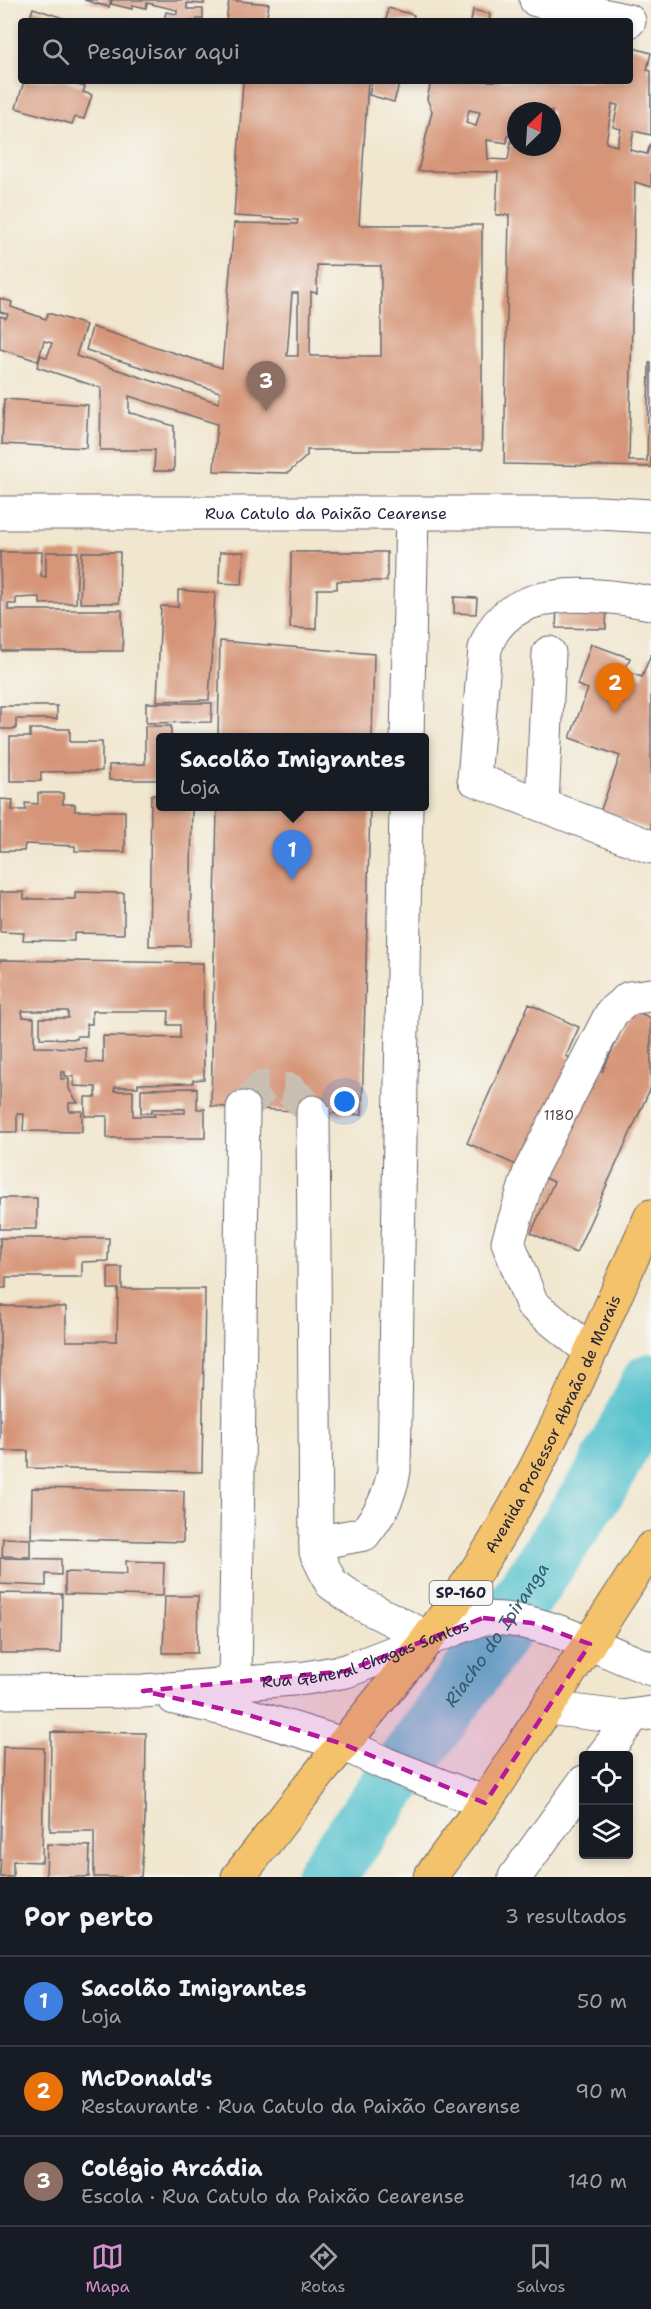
<!DOCTYPE html>
<html lang="pt">
<meta charset="utf-8">
<style>
:root{--surface:#171b24;--page:#242831;--text:#f1f3f6;--muted:#9ea1a6;--line:#363941;--accent:#d690ce}
body{margin:0;font-family:"Shantell Sans",sans-serif;background:var(--page);color:var(--text)}
.controls{position:absolute;right:18px;bottom:18px;display:grid;overflow:hidden;border-radius:6px;box-shadow:0 3px 9px #0003}
.controls button{width:54px;height:54px;display:grid;place-items:center;padding:0;border:0;border-bottom:2px solid var(--line);background:var(--surface);color:var(--text);font:30px sans-serif}
.compass{position:absolute;left:507px;top:102px;width:54px;height:54px;border-radius:50%;background:var(--surface);box-shadow:0 3px 9px #0003;rotate:25deg}
.you{position:absolute;left:345px;top:1102px;width:21px;height:21px;margin:-15px;border:4px solid #fff;border-radius:50%;background:#1a73e8;box-shadow:0 0 0 9px #1a73e833}
.badge{display:grid;place-items:center;width:39px;height:39px;border-radius:50%;background:var(--accent);color:#fff;font-size:20px;font-weight:700}
.pin{position:absolute;translate:-50% -50px;filter:drop-shadow(0 2px 3px #0008)}
.pin::after{content:'';position:absolute;top:32px;width:21px;height:18px;background:inherit;clip-path:polygon(0 0,100% 0,50% 100%)}
.popup{position:absolute;left:156px;top:733px;width:273px;height:78px;box-sizing:border-box;display:grid;place-content:center;border-radius:6px;background:var(--surface);filter:drop-shadow(0 2px 4px #0005);font-size:20px;white-space:nowrap;color:var(--muted)}
.popup b{font-size:22px;color:var(--text)}
.popup::after{content:'';position:absolute;left:50%;top:100%;margin-left:-12px;border:12px solid transparent;border-top-color:var(--surface)}
.list{margin:0;padding:0;list-style:none}
h2{display:flex;justify-content:space-between;align-items:center;height:78px;margin:0;padding:0 24px;font-size:26px}
h2 small{font-size:20px;font-weight:400;color:var(--muted)}
.list li{display:grid;grid-template-columns:39px 1fr auto;gap:18px;align-items:center;box-sizing:border-box;height:90px;padding:0 24px;border-top:2px solid var(--line)}
.list b{display:block;font-size:22px;white-space:nowrap}
.list p{margin:0;font-size:20px;white-space:nowrap;color:var(--muted)}
.list em{font-size:20px;font-style:normal;color:var(--muted)}
.icon{flex:none;width:33px;height:33px;fill:none;stroke:currentColor;stroke-width:2;stroke-linecap:round;stroke-linejoin:round}
.map{position:relative;flex:none;width:651px;height:1877px;overflow:hidden}
.search{position:absolute;background:var(--surface);box-shadow:0 3px 9px #0003;left:18px;right:18px;top:18px;height:66px;display:flex;align-items:center;gap:15px;box-sizing:border-box;padding:0 21px;border-radius:6px;color:var(--muted);font-size:22px}
.sheet{height:348px;background:var(--surface)}
nav{display:flex;justify-content:space-around;align-items:center;box-sizing:border-box;height:84px;border-top:2px solid var(--line);background:var(--surface);font-size:16px;color:var(--muted)}
nav a{display:grid;justify-items:center;gap:3px}
nav .on{color:var(--accent)}
.map>svg:first-child{display:block}
.lines{fill:none;stroke-linecap:round;stroke-linejoin:round}
.river{stroke:#56c2ce;stroke-width:60}
.building{fill:#d69578;fill-rule:evenodd}
.minor-tunnel{stroke:#c8bfb1;stroke-width:33;stroke-dasharray:33 16;stroke-linecap:butt}
.minor-casing{stroke:#6a676e;stroke-width:35}
.major-casing{stroke:#6a676e;stroke-width:35}
.minor{stroke:#fff;stroke-width:33}
.major{stroke:#f3c26a;stroke-width:33}
.marked{fill:#b5179e;fill-opacity:0.2;stroke:#b5179e;stroke-width:4.5;stroke-dasharray:12 8;stroke-linejoin:round}
.labels{text-anchor:middle;dominant-baseline:central;stroke-width:6;stroke-linejoin:round;paint-order:stroke}
.number-label{font-size:14px;fill:#4f3f4a}
.shield{fill:#f6f6f2;stroke:#626272;stroke-width:1.5}
.shield-label{font-size:15px;font-weight:bold;fill:#22223b}
.street-label{font-size:16px;fill:#22223b;stroke:#f6f6f2}
.water-label{font-size:18px;font-style:italic;fill:#345a6e;stroke:#f6f6f2}
</style>
<div class="map">
<svg width="651" height="1877" viewBox="0 0 651 1877">
<rect width="100%" height="100%" fill="#f6f6f2"/>
<filter id="ink" filterUnits="userSpaceOnUse"><feTurbulence type="fractalNoise" baseFrequency=".0167" numOctaves="2"/><feDisplacementMap in="SourceGraphic" scale="12" xChannelSelector="R" yChannelSelector="G"/><feConvolveMatrix kernelMatrix="1 2 1 2 8 2 1 2 1" color-interpolation-filters="sRGB"/></filter>
<filter id="wash" filterUnits="userSpaceOnUse"><feTurbulence type="fractalNoise" baseFrequency=".008" numOctaves="4" result="noise"/><feDisplacementMap in="SourceGraphic" scale="24" xChannelSelector="R" yChannelSelector="G"/><feGaussianBlur stdDeviation="1.35" result="paint"/><feColorMatrix in="noise" values="0 0 0 0 0 0 0 0 0 0 0 0 0 0 0 0 0 1.4 0 .05"/><feComposite in="paint" operator="in"/></filter>
<g filter="url(#wash)">
<rect width="100%" height="100%" fill="#f1e6ce"/>
<g class="lines">
<path class="river" id="s1" d="M325,1877l157,-219 122,-182 47,-93"/>
</g>
<g id="blocks">
<g class="building">
<path d="M84,0h27l-2,7z"/>
<path d="M112,0h92v4l-17,-1v6h16v10h-6l-1,2h-32l2,-9 11,2v-4l-30,-7 -1,5 -13,-3 -1,4 -21,-5z"/>
<path d="M229,0l40,4 -3,17h-40z"/>
<path d="M33,8l39,13h-43z"/>
<path d="M388,8l26,7 -1,6h-27z"/>
<path d="M473,10l17,4 -1,7h-18z"/>
<path d="M630,47l21,6 -4,17 4,1v64l-17,-4 -4,19 17,4 4,-12v45l-16,-5 -6,279h18l2,-98h2v104l-147,-3 5,-249h-13l2,-43 -80,-1 14,-60 -5,-12 4,-18h199zM612,104l6,1 -5,22 8,2 -4,17 -11,-3zM469,110l11,2 -4,14 -10,-3zM516,111h36v36h-36zM508,135l4,1 -4,24 -20,-1 -1,-19 20,3z"/>
<path d="M24,81h40l21,6 -2,5 9,3 -8,24 -9,-2 -3,7 -56,-16z"/>
<path d="M243,81h125l-9,144h123v225h-175v6l-19,17 -74,-2 3,-47 -88,-28v17l6,1 39,12v45h-20l1,-21h-55l1,-62 -64,-21 4,-12 6,3 5,-15 -8,-2 -6,20 -38,-12v-33l6,2 2,-4 -8,-2v-14l12,4 -1,5 35,12 2,-6 38,12 -10,31 143,47 1,-11 -134,-42 6,-23 130,41 12,-145 63,1 1,-4 -64,-4zM317,265l64,1v90h-71l1,-64 6,1zM292,293h6v63h-11z"/>
<path d="M372,81h28l-6,21 -25,-7z"/>
<path d="M4,399l84,6 -2,43 -84,-4z"/>
<path d="M0,552h42l-1,24 5,1v-25h32l-2,51 -36,1v-7l-24,1v6h-8v6h114l1,41h-121z"/>
<path d="M82,552h38l-1,51h-39z"/>
<path d="M220,552h24l-2,32 -23,-1z"/>
<path d="M291,552h96v29h-50v8h-20l-1,40 -26,-1z"/>
<path d="M178,590l37,3 -6,107 -52,1 4,-95 17,1z"/>
<path d="M454,597l23,1 -1,16 -22,-1z"/>
<path d="M607,603l-1,26 -50,-1 1,-23z"/>
<path d="M220,641l154,13 -2,84h-154z"/>
<path d="M591,644l39,14 -5,13 17,6 9,-23v176l-51,-18 20,-56 -50,-18 18,-49 -11,-4z"/>
<path d="M146,703h66l-1,19 -65,1z"/>
<path d="M0,706h57v13h-41v10h-16z"/>
<path d="M145,726h26v12h-11v42h-51v-15l36,-1z"/>
<path d="M30,729h40v13h32v29l-61,1v9h-31v-44h20z"/>
<path d="M38,793h25v11h12v7h50v41l-50,-1v-5l-50,-2 -1,7h-24l1,-52 12,1 -1,10h14l-1,-7 13,1z"/>
<path d="M151,795h9v12h32l-2,139h-41z"/>
<path d="M217,807h153l-8,308 -151,-9z"/>
<path d="M0,892h24v7h51v-7l49,1v41l-50,-1v8l-51,-1 1,-7 -24,-1z"/>
<path d="M0,960l203,3 1,116 -11,1v3l-55,1v3h-23l-1,4h19v25h22l-1,-3h31v-4h-33v4h-11v-24l56,-1v21h8v29h-98v-22h-22v-19h11v-10l-22,-1v-9l-9,-1v-4h-4v7h8v10l9,14h-9v8h13v21l-59,-1 1,-17h-7v18h-17zM22,1011h46v7h-28v20l37,1v-3h10v-12h5v-13h77l-1,14h12v13l-77,-2v27l-17,-1v-14l-52,-1v-29l-11,-1z"/>
<path d="M529,1004l50,23 -13,29 36,16 29,-63 20,9v69l-75,166 -45,-20 23,-51 -87,-39z"/>
<rect x="0" y="1198" width="37" height="31"/>
<path d="M0,1238h109l-1,23 -26,1v15h-76v11h-6z"/>
<path d="M108,1267h14v22h83l-3,183 -174,-4v-17h-28v-145l66,1v34h51l1,-52h-10z"/>
<path d="M32,1488l152,3 -1,51 -152,-4z"/>
<path d="M3,1538l27,1v18l-28,-1z"/>
<path d="M0,1558l61,1v16l-15,-1v12l-46,-2z"/>
<path d="M126,1561l38,1 -1,34 -98,-2v-22l62,2z"/>
<path d="M0,1593l62,1 -1,59h-61z"/>
<path d="M165,1596h33l-1,57h-34z"/>
<path d="M51,1732l95,1 -1,87 -4,57h-47v-46h-44z"/>
<path d="M3,1747l41,1 -2,114 -29,-1v16h-13z"/>
<path d="M47,1844l43,2 -1,31h-43z"/>
</g>
</g>
</g>
<g filter="url(#ink)">
<use href="#blocks" fill-opacity="0" stroke="#6a676e" stroke-width="1.5"/>
<g class="lines">
<path class="minor-tunnel" d="M243,1108l20,-21 27,3 23,22"/>
<defs>
<g id="minor">
<path d="M536,0l93,21"/>
<path id="s2" d="M0,513h600l51,3"/>
<path d="M651,603c-54,-10 -146,-22 -166,46l-11,130 177,68"/>
<path d="M407,738l5,-224"/>
<path d="M542,805l7,-152"/>
<path d="M313,1112l3,440 15,31 28,20 71,36"/>
<path d="M589,1350l-57,-46 -24,-62 22,-71 82,-159 17,-14 22,-3"/>
<path d="M316,1543l48,-9c17,-21 25,-36 30,-63l12,-665"/>
<path d="M235,1684l8,-576"/>
<path id="s3" d="M0,1692l143,-1 163,-13 40,-7 137,-53c60,-1 113,30 168,51"/>
<path d="M174,1698l71,16 98,30 43,20 99,39"/>
<path d="M548,1708l73,9 30,-4"/>
<path d="M603,1756l30,-40"/>
<path d="M515,1877l69,-95"/>
</g>
<g id="major">
<path id="s4" d="M238,1877c36,-45 70,-91 107,-135 48,-59 96,-116 137,-180 69,-108 116,-230 169,-346"/>
<path d="M430,1877l55,-74 166,-255"/>
</g>
</defs>
<use href="#minor" class="minor-casing"/>
<use href="#major" class="major-casing"/>
<use href="#minor" class="minor"/>
<use href="#major" class="major"/>
</g>
</g>
<path class="marked" d="M483,1618l49,5 58,21 -105,159 -142,-59 -98,-30 -102,-23 203,-20z"/>
<g class="labels">
<g class="number-label">
<text x="559" y="1115">1180</text>
</g>
<rect class="shield" x="429.5" y="1581" width="63" height="24" rx="4.5"/>
<g class="shield-label">
<text x="461" y="1593">SP-160</text>
</g>
<g class="street-label">
<text stroke="none"><textPath href="#s2" startOffset="326">Rua Catulo da Paixão Cearense</textPath></text>
<text stroke="none"><textPath href="#s4" startOffset="554">Avenida Professor Abraão de Morais</textPath></text>
<text stroke="none"><textPath href="#s3" startOffset="370">Rua General Chagas Santos</textPath></text>
</g>
<g class="water-label">
<text stroke="none"><textPath href="#s1" startOffset="297">Riacho do Ipiranga</textPath></text>
</g>
</g>
</svg>
<div class="controls">
<button><svg class="icon" aria-label="locate" viewBox="0 0 24 24"><circle cx="12" cy="12" r="6"/><path d="M12 2v4M12 18v4M2 12h4M18 12h4"/></svg></button>
<button><svg class="icon" aria-label="layers" viewBox="0 0 24 24"><path d="M12 4l9 5-9 5-9-5zM3 14l9 5 9-5"/></svg></button>
</div>
<svg class="compass" viewBox="-18 -18 36 36"><path d="M0-13l5 13h-10z" fill="#e53935"/><path d="M0 13l5-13h-10z" fill="#9ea1a6"/></svg>
<div class="you"></div>
<div class="pin badge" style="left:292px;top:880px;background:#3f7fe0">1</div>
<div class="popup"><b>Sacolão Imigrantes</b>Loja</div>
<div class="pin badge" style="left:615px;top:713px;background:#e8710a">2</div>
<div class="pin badge" style="left:266px;top:411px;background:#8d6e63">3</div>
<div class="search"><svg class="icon" aria-label="search" viewBox="0 0 24 24"><circle cx="10" cy="10" r="6"/><path d="M15 15l6 6"/></svg>Pesquisar aqui</div>
</div>
<section class="sheet">
<h2>Por perto<small>3 resultados</small></h2>
<ul class="list">
<li><span class="badge" style="background:#3f7fe0">1</span><div><b>Sacolão Imigrantes</b><p>Loja</p></div><em>50 m</em></li>
<li><span class="badge" style="background:#e8710a">2</span><div><b>McDonald's</b><p>Restaurante · Rua Catulo da Paixão Cearense</p></div><em>90 m</em></li>
<li><span class="badge" style="background:#8d6e63">3</span><div><b>Colégio Arcádia</b><p>Escola · Rua Catulo da Paixão Cearense</p></div><em>140 m</em></li>
</ul>
</section>
<nav>
<a class="on"><svg class="icon" aria-label="map" viewBox="0 0 24 24"><path d="M3 6l6-2 6 2 6-2v14l-6 2-6-2-6 2zM9 4v14M15 6v14"/></svg>Mapa</a>
<a><svg class="icon" aria-label="directions" viewBox="0 0 24 24"><path d="M12 3l9 9-9 9-9-9zM9 14v-3h6M13 9l2 2-2 2"/></svg>Rotas</a>
<a><svg class="icon" aria-label="saved" viewBox="0 0 24 24"><path d="M7 4h10v16l-5-4-5 4z"/></svg>Salvos</a>
</nav>
